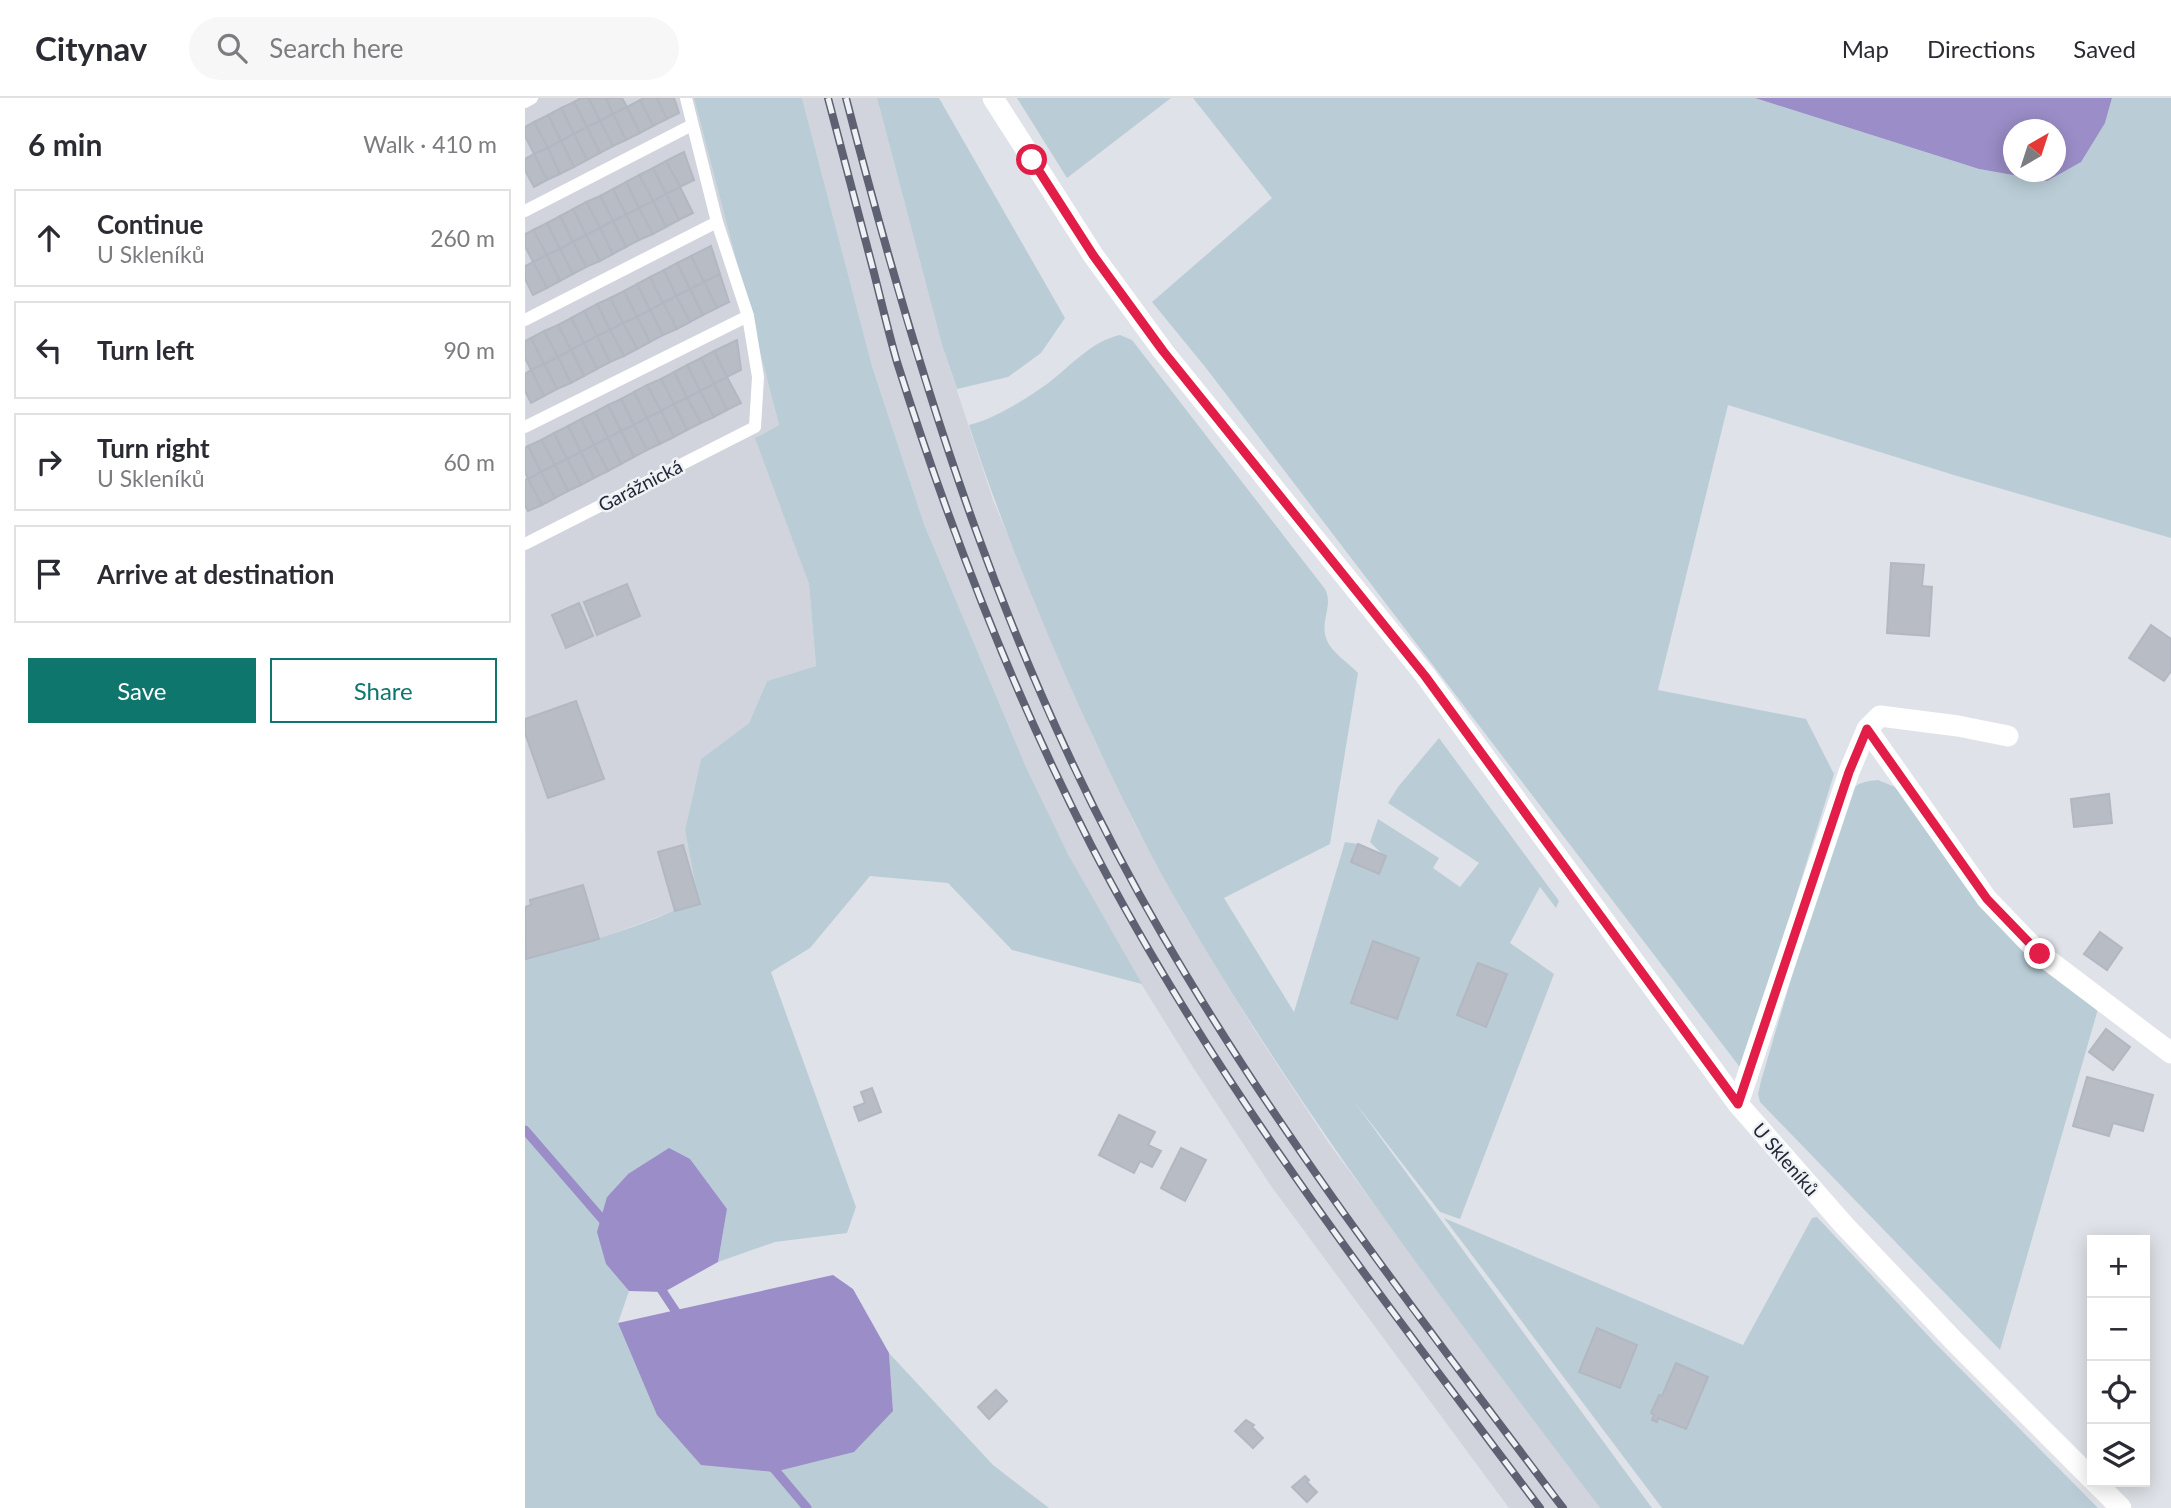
<!DOCTYPE html>
<meta charset="utf-8">
<style>
:root{--surface:#fff;--page:#f7f7f7;--text:#2b2b33;--muted:#7c7c81;--line:#e1e1e2;--accent:#0f766e}
body{margin:0;font-family:Lato,sans-serif;background:var(--page);color:var(--text)}
.controls{position:absolute;right:21px;bottom:21px;display:grid;overflow:hidden;border-radius:0px;box-shadow:0 4px 18px #0003}
.controls button{width:63px;height:63px;display:grid;place-items:center;padding:0;border:0;border-bottom:2px solid var(--line);background:var(--surface);color:var(--text);font:35px sans-serif}
.compass{position:absolute;left:1478px;top:21px;width:63px;height:63px;border-radius:50%;background:var(--surface);box-shadow:0 4px 18px #0003;rotate:39deg}
.stop{position:absolute;width:21px;height:21px;margin:-16px;border:5px solid #e11d48;border-radius:50%;background:#fff}
.stop.end{background:#e11d48;border-color:#fff;box-shadow:0 2px 7px #0008}
.list{margin:0;padding:0;list-style:none}
h2{display:flex;justify-content:space-between;align-items:center;height:91px;margin:0;padding:0 28px;font-size:30px}
h2 small{font-size:23px;font-weight:400;color:var(--muted)}
.list li{display:grid;grid-template-columns:46px 1fr auto;gap:21px;align-items:center;box-sizing:border-box;height:98px;margin:0 14px 14px;padding:0 14px;border:2px solid var(--line);border-radius:0px}
.list b{display:block;font-size:26px;white-space:nowrap}
.list p{margin:0;font-size:23px;white-space:nowrap;color:var(--muted)}
.list em{font-size:23px;font-style:normal;color:var(--muted)}
.actions{display:flex;gap:14px;padding:21px 28px}
.actions a{flex:1;padding:16px 0;border:2px solid var(--accent);border-radius:0px;text-align:center;font-size:24px;color:var(--accent)}
.actions .main{background:var(--accent);color:#fff}
.icon{flex:none;width:38px;height:38px;fill:none;stroke:currentColor;stroke-width:2;stroke-linecap:round;stroke-linejoin:round}
.map{position:relative;flex:none;width:1646px;height:1410px;overflow:hidden}
header{display:flex;align-items:center;gap:42px;box-sizing:border-box;height:98px;padding:0 35px;background:var(--surface);border-bottom:2px solid var(--line)}
header strong{font-size:33px}
nav{display:flex;gap:38px;margin-inline-start:auto;font-size:24px}
.search{width:490px;height:63px;background:var(--page);display:flex;align-items:center;gap:18px;box-sizing:border-box;padding:0 24px;border-radius:38px;color:var(--muted);font-size:26px}
main{display:flex}
aside{flex:1;background:var(--surface)}
.map>svg:first-child{display:block}
.built{fill:#d1d4dc}
.green{fill:#bacdd7}
.water{fill:#9b8dc7;fill-rule:evenodd}
.lines{fill:none;stroke-linecap:round;stroke-linejoin:round}
.stream{stroke:#9b8dc7;stroke-width:9}
.building{fill:#b8bcc5;stroke:#b2b7c1;stroke-width:2}
.lane{stroke:#fff;stroke-width:12}
.street{stroke:#fff;stroke-width:21}
.rail-casing{stroke:#5d6172;stroke-width:8}
.rail{stroke:#eff2f5;stroke-width:5;stroke-dasharray:16;stroke-linecap:butt}
.route{stroke:#e11d48;stroke-width:9}
.labels{text-anchor:middle;dominant-baseline:central;stroke-width:5;stroke-linejoin:round;paint-order:stroke}
.street-label{font-size:19px;fill:#222636;stroke:#eff2f5}
</style>
<header>
<strong>Citynav</strong>
<div class="search"><svg class="icon" aria-label="search" viewBox="0 0 24 24"><circle cx="10" cy="10" r="6"/><path d="M15 15l6 6"/></svg>Search here</div>
<nav><a>Map</a><a>Directions</a><a>Saved</a></nav>
</header>
<main>
<aside>
<h2>6 min<small>Walk · 410 m</small></h2>
<ul class="list">
<li><svg class="icon" aria-label="ahead" viewBox="0 0 24 24"><path d="M12 20V5M6 11l6-6 6 6"/></svg><div><b>Continue</b><p>U Skleníků</p></div><em>260 m</em></li>
<li><svg class="icon" aria-label="left" viewBox="0 0 24 24"><path d="M17 20v-9H6M10 6l-5 5 5 5"/></svg><div><b>Turn left</b></div><em>90 m</em></li>
<li><svg class="icon" aria-label="right" viewBox="0 0 24 24"><path d="M7 20v-9h11M14 6l5 5-5 5"/></svg><div><b>Turn right</b><p>U Skleníků</p></div><em>60 m</em></li>
<li><svg class="icon" aria-label="arrive" viewBox="0 0 24 24"><path d="M6 21V4h12l-3 4 3 4H6"/></svg><div><b>Arrive at destination</b></div></li>
</ul>
<div class="actions"><a class="main">Save</a><a>Share</a></div>
</aside>
<div class="map">
<svg width="1646" height="1410" viewBox="0 0 1646 1410">
<rect width="100%" height="100%" fill="#dfe2e8"/>
<g class="built">
<path d="M0,0h169l85,327 -21,11 51,148 7,82 -49,15 -18,42 -48,36 -16,71 13,68 -17,10 -82,31 -73,20z"/>
<path d="M277,0h75l65,247 51,155 100,237 41,86 51,93 72,118 73,111 270,363h-91l-238,-322 -75,-114 -74,-119 -53,-97 -43,-89 -102,-243 -52,-158z"/>
</g>
<g class="green">
<path d="M169,0h108l70,268 52,158 102,243 43,89 73,128 -130,-34 -64,-67 -78,-7 -60,72 -39,24 85,235 -9,26 -72,9 -57,20 9,-53 -99,-35 -21,23 -1,67 23,27 -11,32 275,87 -4,-57 104,112 56,43h-524v-552l1,3c59,-16 118,-32 172,-60l-13,-69 16,-71 48,-36 18,-42 49,-15 -7,-82 -54,-146 24,-13z"/>
<path d="M352,0h62l126,220 -24,35 -33,24 -51,12 -15,-44z"/>
<path d="M492,0h154l-104,80z"/>
<path d="M668,0h562l224,71 68,12 58,-58 7,-25h59v440l-214,-62 -229,-71 -70,285 148,29 28,55 -92,296 -536,-702 -54,-66 120,-104z"/>
<path d="M595,237l12,5 193,249c8,15 -3,29 0,45 3,17 22,27 33,39l-28,171 -106,54 70,114 51,-170 13,2 25,11 -13,-13 8,-23 61,39 -6,10 27,19 19,-24 -91,-60 10,-16 41,-49 120,163 -3,7 -16,-21 -30,56 44,31 -94,245 -20,-7 -87,-112 299,408h-52c-145,-192 -292,-383 -414,-591 -45,-76 -83,-157 -119,-238 -36,-83 -70,-167 -98,-254 27,-7 55,-25 78,-41 23,-17 44,-43 73,-49z"/>
<path d="M1353,682l17,7 18,15 185,207 -98,341 -240,-248 -2,-8 3,-13 81,-275c10,-20 14,-24 36,-26z"/>
<path d="M1292,1119l118,126 163,165h-436l-218,-290 299,127 69,-127z"/>
</g>
<g class="water">
<path d="M1230,0h357l-7,25 -24,39 -34,19 -68,-12zM1489,32h42v42h-42z"/>
<path d="M144,1050l21,11 37,50 -9,53 -54,30 -35,-1 -23,-27 -9,-32 10,-35 21,-23z"/>
<path d="M308,1177l20,14 36,64 4,58 -39,41 -80,20 -73,-7 -44,-50 -39,-92z"/>
</g>
<g class="lines">
<g class="stream">
<path d="M0,1032l84,97"/>
<path d="M132,1185l25,38"/>
<path d="M245,1366l37,44"/>
</g>
</g>
<g class="building">
<path d="M56,0h8l11,23 -13,6 -13,-25z"/>
<path d="M64,0h17l7,16 -13,7z"/>
<path d="M81,0h16l5,9 -14,7z"/>
<path d="M119,0h13l10,21 -14,7 -13,-26z"/>
<path d="M132,0h17l5,15 -12,6z"/>
<path d="M115,2l13,26 -13,7 -13,-26z"/>
<path d="M49,4l13,25 -13,7 -13,-26z"/>
<path d="M102,9l13,26 -14,7 -13,-26z"/>
<path d="M36,10l13,26 -13,7 -13,-26z"/>
<path d="M88,16l13,26 -13,6 -13,-25z"/>
<path d="M23,17l13,26 -13,7 -14,-26z"/>
<path d="M75,23l13,25 -13,7 -13,-26z"/>
<path d="M9,24l14,26 -14,6 -9,-18v-9z"/>
<path d="M62,29l13,26 -13,7 -13,-26z"/>
<path d="M49,36l13,26 -13,7 -13,-26z"/>
<path d="M36,43l13,26 -14,7 -12,-26z"/>
<path d="M23,50l12,26 -13,6 -13,-26z"/>
<path d="M159,54l10,28 -14,7 -14,-26z"/>
<path d="M9,56l13,26 -13,7 -9,-17v-11z"/>
<path d="M141,63l14,26 -14,7 -13,-26z"/>
<path d="M128,70l13,26 -13,7 -14,-26z"/>
<path d="M114,77l14,26 -14,7 -13,-26z"/>
<path d="M101,84l13,26 -13,7 -13,-26z"/>
<path d="M155,89l13,26 -14,7 -13,-26z"/>
<path d="M88,91l13,26 -13,6 -13,-25z"/>
<path d="M141,96l13,26 -13,7 -13,-26z"/>
<path d="M75,98l13,25 -13,7 -14,-26z"/>
<path d="M128,103l13,26 -13,7 -14,-26z"/>
<path d="M61,104l14,26 -14,7 -13,-26z"/>
<path d="M114,110l14,26 -14,6 -13,-25z"/>
<path d="M48,111l13,26 -13,7 -13,-26z"/>
<path d="M101,117l13,25 -13,7 -13,-26z"/>
<path d="M35,118l13,26 -13,7 -13,-26z"/>
<path d="M88,123l13,26 -13,7 -13,-26z"/>
<path d="M22,125l13,26 -13,6 -14,-25z"/>
<path d="M75,130l13,26 -13,7 -14,-26z"/>
<path d="M8,132l14,25 -14,7 -8,-16v-12z"/>
<path d="M61,137l14,26 -14,6 -13,-25z"/>
<path d="M48,144l13,25 -13,7 -13,-25z"/>
<path d="M186,148l9,28 -16,8 -13,-26z"/>
<path d="M35,151l13,25 -13,7 -13,-26z"/>
<path d="M22,157l13,26 -13,7 -14,-26z"/>
<path d="M166,158l13,26 -14,7 -13,-26z"/>
<path d="M8,164l14,26 -14,7 -8,-16v-13z"/>
<path d="M152,165l13,26 -14,7 -12,-26z"/>
<path d="M139,172l12,26 -13,7 -13,-26z"/>
<path d="M195,176l9,28 -12,6 -13,-26z"/>
<path d="M125,179l13,26 -13,7 -13,-26z"/>
<path d="M179,184l13,26 -14,7 -13,-26z"/>
<path d="M112,186l13,26 -13,7 -13,-26z"/>
<path d="M165,191l13,26 -13,7 -14,-26z"/>
<path d="M99,193l13,26 -14,6 -13,-25z"/>
<path d="M151,198l14,26 -13,7 -14,-26z"/>
<path d="M85,200l13,25 -13,7 -13,-26z"/>
<path d="M138,205l14,26 -14,6 -13,-25z"/>
<path d="M72,206l13,26 -13,6 -13,-25z"/>
<path d="M125,212l13,25 -13,7 -13,-25z"/>
<path d="M59,213l13,25 -13,7 -13,-25z"/>
<path d="M112,219l13,25 -13,7 -14,-26z"/>
<path d="M46,220l13,25 -13,7 -13,-25z"/>
<path d="M98,225l14,26 -13,7 -14,-26z"/>
<path d="M33,227l13,25 -13,7 -14,-26z"/>
<path d="M85,232l14,26 -14,6 -13,-26z"/>
<path d="M19,233l14,26 -14,7 -13,-26z"/>
<path d="M72,238l13,26 -13,7 -13,-26z"/>
<path d="M6,240l13,26 -13,6 -6,-12v-17z"/>
<path d="M212,242l4,30 -14,7 -13,-26z"/>
<path d="M59,245l13,26 -13,7 -13,-26z"/>
<path d="M46,252l13,26 -13,7 -13,-26z"/>
<path d="M189,253l13,26 -13,7 -13,-26z"/>
<path d="M33,259l13,26 -14,6 -13,-25z"/>
<path d="M176,260l13,26 -14,7 -13,-26z"/>
<path d="M19,266l13,25 -13,7 -13,-26z"/>
<path d="M162,267l13,26 -13,7 -13,-26z"/>
<path d="M6,272l13,26 -13,7 -6,-12v-17z"/>
<path d="M149,274l13,26 -13,6 -13,-25z"/>
<path d="M202,279l14,26 -14,7 -13,-26z"/>
<path d="M136,281l13,25 -13,7 -14,-26z"/>
<path d="M189,286l13,26 -13,7 -14,-26z"/>
<path d="M122,287l14,26 -14,7 -13,-26z"/>
<path d="M175,293l14,26 -13,6 -14,-25z"/>
<path d="M109,294l13,26 -13,7 -13,-26z"/>
<path d="M162,300l14,25 -14,7 -13,-26z"/>
<path d="M96,301l13,26 -13,6 -13,-26z"/>
<path d="M149,306l13,26 -13,7 -13,-26z"/>
<path d="M83,307l13,26 -13,7 -13,-26z"/>
<path d="M136,313l13,26 -14,7 -13,-26z"/>
<path d="M70,314l13,26 -14,7 -13,-26z"/>
<path d="M122,320l13,26 -13,6 -13,-25z"/>
<path d="M56,321l13,26 -13,7 -13,-26z"/>
<path d="M109,327l13,25 -13,7 -13,-26z"/>
<path d="M43,328l13,26 -14,7 -13,-26z"/>
<path d="M96,333l13,26 -13,7 -13,-26z"/>
<path d="M29,335l13,26 -12,6 -14,-25z"/>
<path d="M83,340l13,26 -13,7 -14,-26z"/>
<path d="M16,342l14,25 -14,7 -13,-26z"/>
<path d="M69,347l14,26 -14,7 -13,-26z"/>
<path d="M3,348l13,26 -13,7 -3,-7v-24z"/>
<path d="M56,354l13,26 -13,7 -14,-26z"/>
<path d="M42,361l14,26 -13,6 -13,-26z"/>
<path d="M30,367l13,26 -13,7 -14,-26z"/>
<path d="M16,374l14,26 -13,7 -14,-26z"/>
<path d="M3,381l14,26 -14,6 -3,-6v-25z"/>
<path d="M1366,465l33,2 -2,21 10,1 -3,49 -42,-3z"/>
<path d="M102,486l13,32 -43,19 -13,-33z"/>
<path d="M54,505l14,33 -27,12 -14,-33z"/>
<path d="M1626,527l20,14v32l-7,10 -35,-23z"/>
<path d="M51,603l28,78 -56,19 -23,-65v-14z"/>
<path d="M1584,696l3,29 -38,4 -3,-28z"/>
<path d="M833,746l28,12 -7,18 -28,-12z"/>
<path d="M158,747l17,59 -25,7 -17,-59z"/>
<path d="M58,787l16,54 -73,20 -1,-52 6,-2 -1,-5z"/>
<path d="M1575,834l22,16 -15,22 -23,-16z"/>
<path d="M848,843l46,17 -22,61 -46,-16z"/>
<path d="M953,865l29,11 -21,53 -29,-12z"/>
<path d="M1581,931l24,18 -17,23 -24,-18z"/>
<path d="M1562,979l66,18 -10,36 -30,-8 -4,13 -36,-10z"/>
<path d="M347,990l9,24 -22,9 -5,-14 11,-4 -4,-11z"/>
<path d="M594,1017l36,17 -7,13 13,6 -9,16 -12,-6 -6,12 -35,-18z"/>
<path d="M656,1050l25,12 -21,41 -24,-13z"/>
<path d="M1072,1230l40,17 -17,43 -41,-16z"/>
<path d="M1151,1265l32,14 -22,52 -28,-11 -1,4 -5,-2 2,-5 -3,-2 8,-18 3,1z"/>
<path d="M471,1292l11,11 -18,18 -11,-12z"/>
<path d="M721,1322l8,5 -2,2 11,11 -10,10 -18,-17z"/>
<path d="M780,1378l4,4 -2,2 10,10 -10,10 -15,-15z"/>
</g>
<g class="lines">
<g class="lane">
<path d="M0,4l7,-4"/>
<path d="M0,113l167,-86"/>
<path d="M0,222l192,-98"/>
<path d="M0,329l223,-111"/>
<path d="M0,446l230,-117 3,-50 -10,-61 -31,-94 -31,-124"/>
</g>
<g class="street">
<path d="M468,0l100,157 70,96 262,324 313,429 106,121 112,118 136,136"/>
<path d="M1483,638l-50,-10 -78,-10 -13,13 120,170 53,55 131,99"/>
<path d="M1213,1006l111,-332 18,-43"/>
<path d="M1570,1384l26,26"/>
</g>
<defs>
<g id="rail">
<path d="M303,0c15,57 30,114 45,171 8,31 15,62 24,93 52,165 115,329 194,483 123,238 289,450 449,663"/>
<path d="M321,0c76,294 163,574 317,838 117,202 260,386 400,572"/>
</g>
</defs>
<use href="#rail" class="rail-casing"/>
<use href="#rail" class="rail"/>
</g>
<g class="lines">
<path class="route" d="M507,62l61,95 70,96 262,325 313,428 111,-332 18,-43 120,170 53,55"/>
</g>
<g class="labels">
<g class="street-label">
<text transform="translate(115 387) rotate(-27)">Garážnická</text>
<text transform="translate(1261 1061) rotate(49)">U Skleníků</text>
</g>
</g>
</svg>
<div class="controls">
<button>+</button>
<button>−</button>
<button><svg class="icon" aria-label="locate" viewBox="0 0 24 24"><circle cx="12" cy="12" r="6"/><path d="M12 2v4M12 18v4M2 12h4M18 12h4"/></svg></button>
<button><svg class="icon" aria-label="layers" viewBox="0 0 24 24"><path d="M12 4l9 5-9 5-9-5zM3 14l9 5 9-5"/></svg></button>
</div>
<svg class="compass" viewBox="-18 -18 36 36"><path d="M0-13l5 13h-10z" fill="#e53935"/><path d="M0 13l5-13h-10z" fill="#7c7c81"/></svg>
<div class="stop" style="left:507px;top:62px"></div>
<div class="stop end" style="left:1515px;top:856px"></div>
</div>
</main>
